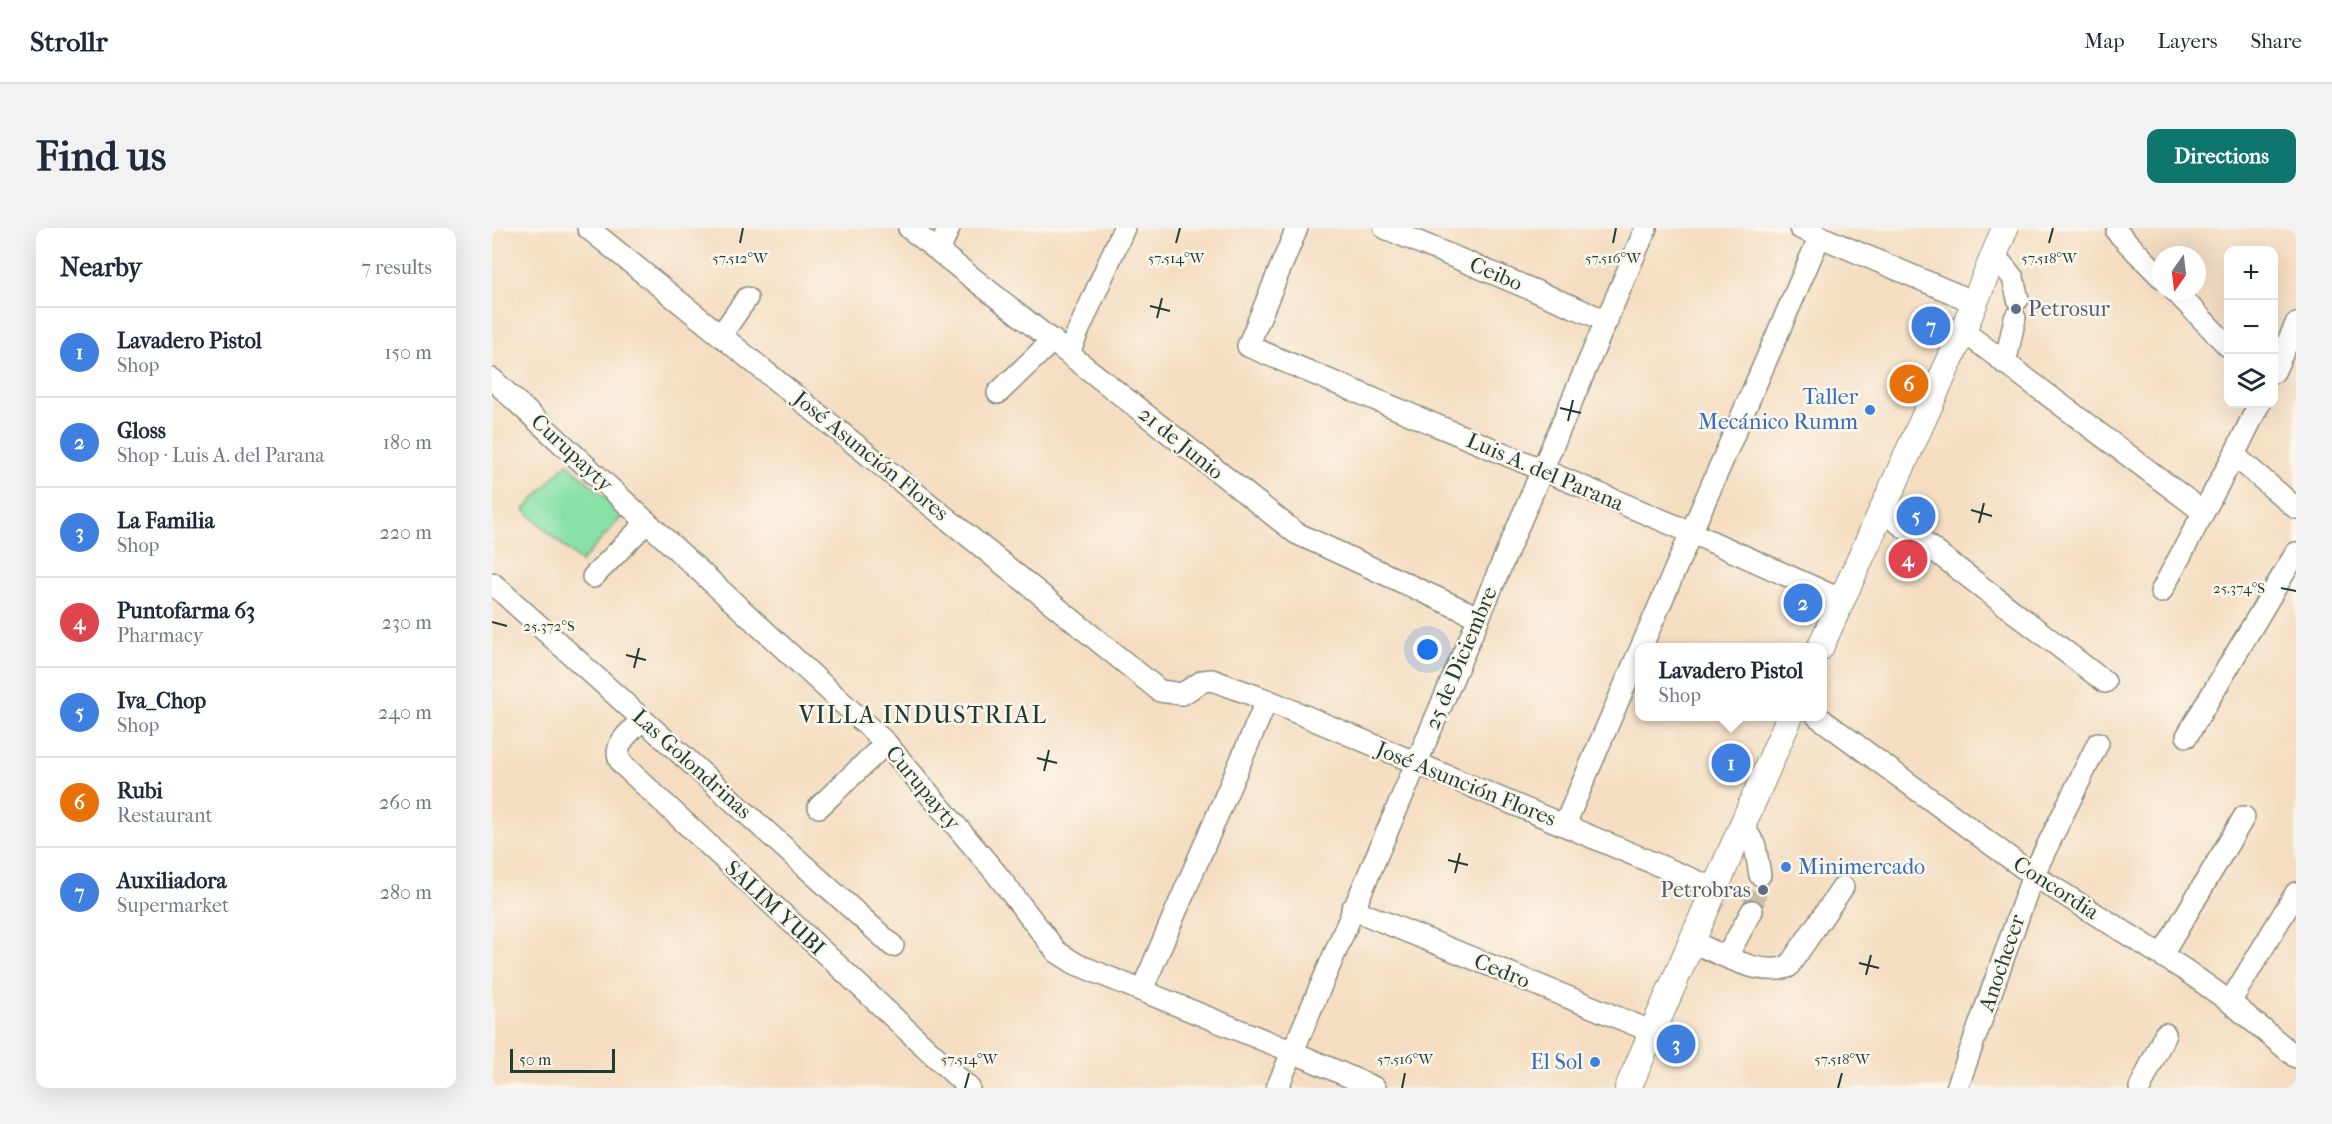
<!DOCTYPE html>
<meta charset="utf-8">
<style>
:root{--surface:#fff;--page:#f2f2f3;--text:#1f2937;--muted:#747a83;--line:#e0e1e3;--accent:#0f766e}
body{margin:0;font-family:"IM FELL French Canon",serif;background:var(--page);color:var(--text)}
.controls{position:absolute;right:18px;top:18px;display:grid;overflow:hidden;border-radius:12px;box-shadow:0 6px 24px #0002}
.controls button{width:54px;height:54px;display:grid;place-items:center;padding:0;border:0;border-bottom:2px solid var(--line);background:var(--surface);color:var(--text);font:30px sans-serif}
.compass{position:absolute;left:1660px;top:18px;width:54px;height:54px;border-radius:50%;background:var(--surface);box-shadow:0 6px 24px #0002;rotate:194deg}
.scale{position:absolute;left:18px;bottom:15px;width:105px;box-sizing:border-box;padding-left:6px;border:3px solid #1f3d34;border-top:0;font-size:16px;line-height:21px;white-space:nowrap;color:#1f3d34;-webkit-text-stroke:4px #fbf7ec;paint-order:stroke}
.you{position:absolute;left:936px;top:422px;width:21px;height:21px;margin:-15px;border:4px solid #fff;border-radius:50%;background:#1a73e8;box-shadow:0 0 0 9px #1a73e833}
.badge{display:grid;place-items:center;width:39px;height:39px;border-radius:50%;background:var(--accent);color:#fff;font-size:20px;font-weight:700}
.pin{position:absolute;translate:-50% -50%;border:3px solid #fff;box-shadow:0 2px 6px #0006}
.popup{position:absolute;left:1143px;top:415px;width:192px;height:78px;box-sizing:border-box;display:grid;place-content:center;border-radius:12px;background:var(--surface);filter:drop-shadow(0 2px 4px #0005);font-size:20px;white-space:nowrap;color:var(--muted)}
.popup b{font-size:22px;color:var(--text)}
.popup::after{content:'';position:absolute;left:50%;top:100%;margin-left:-12px;border:12px solid transparent;border-top-color:var(--surface)}
.list{margin:0;padding:0;list-style:none}
h2{display:flex;justify-content:space-between;align-items:center;height:78px;margin:0;padding:0 24px;font-size:26px}
h2 small{font-size:20px;font-weight:400;color:var(--muted)}
.list li{display:grid;grid-template-columns:39px 1fr auto;gap:18px;align-items:center;box-sizing:border-box;height:90px;padding:0 24px;border-top:2px solid var(--line)}
.list b{display:block;font-size:22px;white-space:nowrap}
.list p{margin:0;font-size:20px;white-space:nowrap;color:var(--muted)}
.list em{font-size:20px;font-style:normal;color:var(--muted)}
.icon{flex:none;width:33px;height:33px;fill:none;stroke:currentColor;stroke-width:2;stroke-linecap:round;stroke-linejoin:round}
.map{position:relative;flex:none;width:1804px;height:860px;overflow:hidden;border-radius:12px}
header{display:flex;align-items:center;gap:36px;box-sizing:border-box;height:84px;padding:0 30px;background:var(--surface);border-bottom:2px solid var(--line)}
header strong{font-size:28px}
nav{display:flex;gap:33px;margin-inline-start:auto;font-size:21px}
.intro{display:flex;align-items:center;justify-content:space-between;box-sizing:border-box;height:144px;padding:0 36px}
h1{margin:0;font-size:42px}
.button{padding:15px 27px;border-radius:12px;background:var(--accent);color:#fff;font-size:21px;font-weight:700}
main{display:flex;gap:36px;padding:0 36px}
aside{flex:1;background:var(--surface);border-radius:12px;box-shadow:0 6px 24px #0002}
.map>svg:first-child{display:block}
.green{fill:#88e1a7;stroke:#548f6e;stroke-width:1.5}
.lines{fill:none;stroke-linecap:round;stroke-linejoin:round}
.minor-tunnel{stroke:#cabda5;stroke-width:21;stroke-dasharray:21 10;stroke-linecap:butt}
.minor-casing{stroke:#8a8d7a;stroke-width:24}
.major-casing{stroke:#8a8d7a;stroke-width:28}
.minor{stroke:#fff;stroke-width:21}
.major{stroke:#fff;stroke-width:26}
.ticks{fill:none;stroke:#1f3d34;stroke-width:2}
.service-dot{fill:#5c6f8a;stroke:#fbf7ec;stroke-width:2}
.shop-dot{fill:#3f7fe0;stroke:#fbf7ec;stroke-width:2}
.labels{text-anchor:middle;dominant-baseline:central;stroke-width:5;stroke-linejoin:round;paint-order:stroke}
.street-label{font-size:22px;fill:#1f3d34;stroke:#fbf7ec}
.service-label{font-size:22px;fill:#4e5e75;stroke:#fbf7ec;text-anchor:start}
.shop-label{font-size:22px;fill:#366cbe;stroke:#fbf7ec;text-anchor:end}
.neighbourhood-label{font-size:24px;letter-spacing:1.5px;fill:#1f3d34;stroke:#fbf7ec}
.ticks-label{font-size:15px;text-anchor:middle;fill:#1f3d34;stroke:#fbf7ec;stroke-width:5;stroke-linejoin:round;paint-order:stroke}
</style>
<header>
<strong>Strollr</strong>
<nav><a>Map</a><a>Layers</a><a>Share</a></nav>
</header>
<div class="intro"><h1>Find us</h1><a class="button">Directions</a></div>
<main>
<aside>
<h2>Nearby<small>7 results</small></h2>
<ul class="list">
<li><span class="badge" style="background:#3f7fe0">1</span><div><b>Lavadero Pistol</b><p>Shop</p></div><em>150 m</em></li>
<li><span class="badge" style="background:#3f7fe0">2</span><div><b>Gloss</b><p>Shop · Luis A. del Parana</p></div><em>180 m</em></li>
<li><span class="badge" style="background:#3f7fe0">3</span><div><b>La Familia</b><p>Shop</p></div><em>220 m</em></li>
<li><span class="badge" style="background:#e0444e">4</span><div><b>Puntofarma 63</b><p>Pharmacy</p></div><em>230 m</em></li>
<li><span class="badge" style="background:#3f7fe0">5</span><div><b>Iva_Chop</b><p>Shop</p></div><em>240 m</em></li>
<li><span class="badge" style="background:#e8710a">6</span><div><b>Rubi</b><p>Restaurant</p></div><em>260 m</em></li>
<li><span class="badge" style="background:#3f7fe0">7</span><div><b>Auxiliadora</b><p>Supermarket</p></div><em>280 m</em></li>
</ul>
</aside>
<div class="map">
<svg width="1804" height="860" viewBox="0 0 1804 860">
<rect width="100%" height="100%" fill="#fbf7ec"/>
<filter id="ink" filterUnits="userSpaceOnUse"><feTurbulence type="fractalNoise" baseFrequency=".0167" numOctaves="2"/><feDisplacementMap in="SourceGraphic" scale="12" xChannelSelector="R" yChannelSelector="G"/><feConvolveMatrix kernelMatrix="1 2 1 2 8 2 1 2 1" color-interpolation-filters="sRGB"/></filter>
<filter id="wash" filterUnits="userSpaceOnUse"><feTurbulence type="fractalNoise" baseFrequency=".008" numOctaves="4" result="noise"/><feDisplacementMap in="SourceGraphic" scale="24" xChannelSelector="R" yChannelSelector="G"/><feGaussianBlur stdDeviation="1.35" result="paint"/><feColorMatrix in="noise" values="0 0 0 0 0 0 0 0 0 0 0 0 0 0 0 0 0 1.4 0 .05"/><feComposite in="paint" operator="in"/></filter>
<g filter="url(#wash)">
<rect width="100%" height="100%" fill="#f5ddc1"/>
<path class="green" d="M75,235l57,51 -43,48 -57,-52z"/>
</g>
<g filter="url(#ink)">
<g class="lines">
<path class="minor-tunnel" d="M1260,683l8,-36"/>
<defs>
<g id="minor">
<path d="M96,0l572,463 22,3 21,-13 9,-1 55,20 448,189"/>
<path d="M417,0l387,305 182,84"/>
<path d="M805,0l-49,118 442,186 152,68"/>
<path d="M893,0l222,93"/>
<path d="M1308,0l174,74"/>
<path d="M1625,4l44,45"/>
<path d="M447,23l10,-23"/>
<path d="M1502,26l19,24 5,21"/>
<path d="M1683,63l53,55"/>
<path d="M1471,103l239,180"/>
<path d="M229,107l26,-37"/>
<path d="M577,124l55,-124"/>
<path d="M1513,136l10,-46"/>
<path d="M1782,144l22,-48"/>
<path d="M0,151l394,364 109,129 62,80 19,12 217,88 82,36"/>
<path d="M506,165l55,-53"/>
<path d="M1742,227l62,53"/>
<path d="M1391,283l222,171"/>
<path d="M101,349l54,-55"/>
<path d="M0,355l401,363"/>
<path d="M1669,364l73,-137 25,-51"/>
<path d="M1149,420l179,-412"/>
<path d="M1325,488l216,159 152,95 45,32 66,55"/>
<path d="M150,492c-12,12 -32,26 -20,44l347,324"/>
<path d="M1695,508l109,-183"/>
<path d="M327,579l67,-64"/>
<path d="M1073,596l75,-174"/>
<path d="M1251,597l12,21 5,29"/>
<path d="M860,681l301,123"/>
<path d="M1200,714c28,11 66,35 96,25l55,-80"/>
<path d="M1670,727l82,-138"/>
<path d="M1235,728l25,-45"/>
<path d="M650,762l125,-290"/>
<path d="M1738,774l66,-109"/>
<path d="M785,860l369,-860"/>
<path d="M1465,860l76,-213 65,-132"/>
<path d="M1648,860l25,-54"/>
</g>
<g id="major">
<path d="M1328,420l143,-317 42,-103"/>
<path d="M1136,860l162,-372"/>
</g>
</defs>
<use href="#minor" class="minor-casing"/>
<use href="#major" class="major-casing"/>
<use href="#minor" class="minor"/>
<use href="#major" class="major"/>
</g>
</g>
<path class="ticks" d="M248,15l3,-15M684,15l4,-15M1121,15l3,-15M1557,15l4,-15M658,78l20,5M665,90l5,-20M1068,180l21,5M1076,193l5,-21M1479,282l21,6M1487,295l5,-20M1789,360l15,3M0,394l15,4M134,427l20,5M142,440l5,-20M545,530l20,5M552,543l5,-21M956,632l20,5M963,645l5,-20M1367,735l20,5M1374,747l5,-20M473,860l4,-15M910,860l3,-15M1346,860l4,-15"/>
<g class="service-dot">
<circle cx="1524" cy="81" r="6"/>
<circle cx="1271" cy="662" r="6"/>
</g>
<g class="shop-dot">
<circle cx="1378" cy="182" r="6"/>
<circle cx="1294" cy="639" r="6"/>
<circle cx="1103" cy="834" r="6"/>
</g>
<g class="labels">
<g class="street-label">
<text transform="translate(1004 46) rotate(23)">Ceibo</text>
<text transform="translate(689 215) rotate(39)">21 de Junio</text>
<text transform="translate(80 225) rotate(43)">Curupayty</text>
<text transform="translate(379 228) rotate(39)">José Asunción Flores</text>
<text transform="translate(1053 244) rotate(23)">Luis A. del Parana</text>
<text transform="translate(969 430) rotate(-67)">25 de Diciembre</text>
<text transform="translate(200 536) rotate(42)">Las Golondrinas</text>
<text transform="translate(974 556) rotate(22)">José Asunción Flores</text>
<text transform="translate(431 560) rotate(50)">Curupayty</text>
<text transform="translate(1564 660) rotate(33)">Concordia</text>
<text transform="translate(283 680) rotate(43)">SALIM YUBI</text>
<text transform="translate(1510 735) rotate(-71)">Anochecer</text>
<text transform="translate(1010 743) rotate(22)">Cedro</text>
</g>
<g class="service-label">
<text x="1536" y="81">Petrosur</text>
<text x="1259" y="662" text-anchor="end">Petrobras</text>
</g>
<g class="shop-label">
<text x="1366" y="169">Taller<tspan x="1366" dy="25">Mecánico Rumm</tspan></text>
<text x="1306" y="639" text-anchor="start">Minimercado</text>
<text x="1091" y="834">El Sol</text>
</g>
<g class="neighbourhood-label">
<text x="431" y="487">VILLA INDUSTRIAL</text>
</g>
</g>
<g class="ticks-label">
<text x="248" y="35">57.512°W</text>
<text x="684" y="35">57.514°W</text>
<text x="1121" y="35">57.516°W</text>
<text x="1557" y="35">57.518°W</text>
<text x="1747" y="365">25.374°S</text>
<text x="57" y="403">25.372°S</text>
<text x="477" y="836">57.514°W</text>
<text x="913" y="836">57.516°W</text>
<text x="1350" y="836">57.518°W</text>
</g>
</svg>
<div class="controls">
<button>+</button>
<button>−</button>
<button><svg class="icon" aria-label="layers" viewBox="0 0 24 24"><path d="M12 4l9 5-9 5-9-5zM3 14l9 5 9-5"/></svg></button>
</div>
<svg class="compass" viewBox="-18 -18 36 36"><path d="M0-13l5 13h-10z" fill="#e53935"/><path d="M0 13l5-13h-10z" fill="#747a83"/></svg>
<div class="scale">50 m</div>
<div class="you"></div>
<div class="pin badge" style="left:1239px;top:535px;background:#3f7fe0">1</div>
<div class="popup"><b>Lavadero Pistol</b>Shop</div>
<div class="pin badge" style="left:1311px;top:375px;background:#3f7fe0">2</div>
<div class="pin badge" style="left:1184px;top:816px;background:#3f7fe0">3</div>
<div class="pin badge" style="left:1416px;top:331px;background:#e0444e">4</div>
<div class="pin badge" style="left:1424px;top:288px;background:#3f7fe0">5</div>
<div class="pin badge" style="left:1417px;top:156px;background:#e8710a">6</div>
<div class="pin badge" style="left:1439px;top:98px;background:#3f7fe0">7</div>
</div>
</main>
